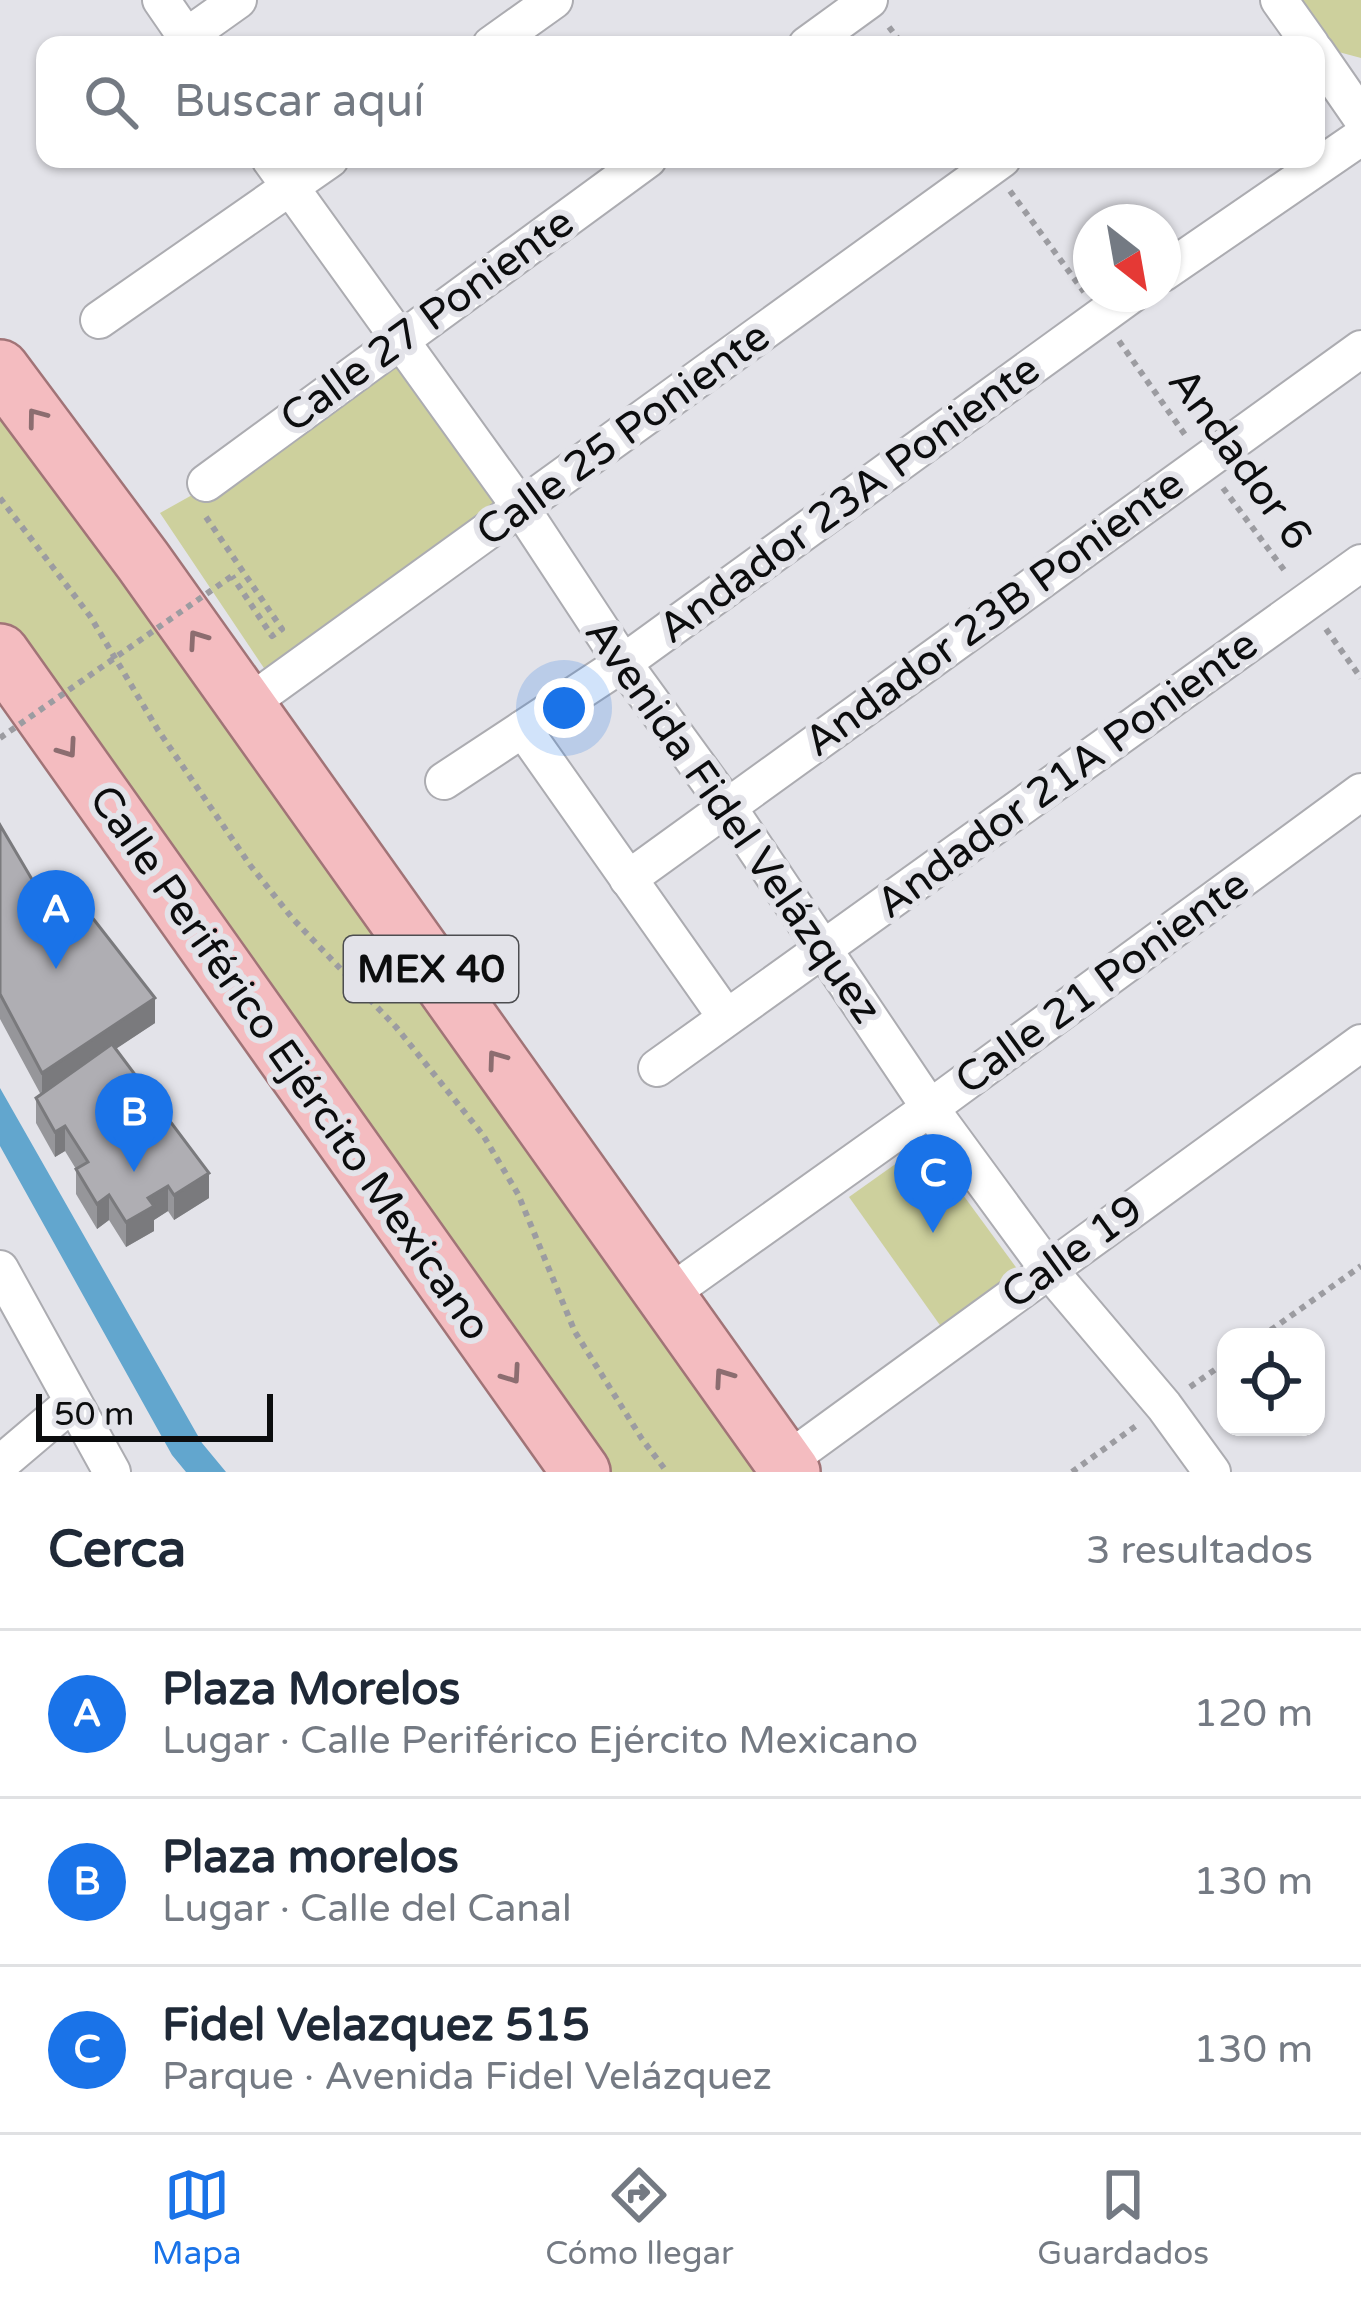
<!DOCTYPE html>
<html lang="es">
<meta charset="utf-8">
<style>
:root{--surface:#fff;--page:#f2f2f3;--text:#1f2937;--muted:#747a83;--line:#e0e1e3;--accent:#1a73e8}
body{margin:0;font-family:"Varela Round",sans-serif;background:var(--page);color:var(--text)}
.controls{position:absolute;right:36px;bottom:36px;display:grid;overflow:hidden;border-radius:24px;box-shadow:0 3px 9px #0004}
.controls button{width:108px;height:108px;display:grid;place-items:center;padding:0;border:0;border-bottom:3px solid var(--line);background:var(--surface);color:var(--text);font:60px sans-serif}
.compass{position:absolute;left:1073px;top:204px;width:108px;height:108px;border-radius:50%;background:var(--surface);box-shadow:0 3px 9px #0004;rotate:149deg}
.scale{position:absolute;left:36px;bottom:30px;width:237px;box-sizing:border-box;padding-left:12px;border:6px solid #0c0d0e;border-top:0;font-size:33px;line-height:42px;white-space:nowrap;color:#0c0d0e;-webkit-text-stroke:9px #e3e3e9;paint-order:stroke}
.you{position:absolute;left:564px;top:708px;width:42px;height:42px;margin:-30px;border:9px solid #fff;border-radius:50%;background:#1a73e8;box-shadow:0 0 0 18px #1a73e833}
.badge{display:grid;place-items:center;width:78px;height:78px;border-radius:50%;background:var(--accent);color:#fff;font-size:39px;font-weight:700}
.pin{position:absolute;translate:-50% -99px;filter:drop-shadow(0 3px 6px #0008)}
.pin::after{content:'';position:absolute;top:63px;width:42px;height:36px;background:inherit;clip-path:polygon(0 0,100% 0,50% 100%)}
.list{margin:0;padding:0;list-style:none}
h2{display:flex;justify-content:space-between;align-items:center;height:156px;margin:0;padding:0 48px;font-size:51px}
h2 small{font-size:39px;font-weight:400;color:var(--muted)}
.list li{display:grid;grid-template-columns:78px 1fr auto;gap:36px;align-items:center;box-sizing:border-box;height:168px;padding:0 48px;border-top:3px solid var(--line)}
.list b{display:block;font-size:45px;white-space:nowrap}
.list p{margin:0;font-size:39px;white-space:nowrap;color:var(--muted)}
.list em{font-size:39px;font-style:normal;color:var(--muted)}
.icon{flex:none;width:66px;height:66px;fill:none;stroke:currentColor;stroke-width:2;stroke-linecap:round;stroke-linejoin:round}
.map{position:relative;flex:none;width:1361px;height:1472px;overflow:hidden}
.search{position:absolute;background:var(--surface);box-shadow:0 3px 9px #0004;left:36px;right:36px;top:36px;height:132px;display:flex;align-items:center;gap:30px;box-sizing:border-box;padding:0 42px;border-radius:24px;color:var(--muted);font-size:45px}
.sheet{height:660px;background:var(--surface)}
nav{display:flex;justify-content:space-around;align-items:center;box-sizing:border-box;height:168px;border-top:3px solid var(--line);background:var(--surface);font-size:33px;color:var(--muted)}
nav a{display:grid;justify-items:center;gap:6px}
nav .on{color:var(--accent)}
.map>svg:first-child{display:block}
.green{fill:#cdd09d}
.water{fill:#62a6ce}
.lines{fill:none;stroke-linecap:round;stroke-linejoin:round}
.minor-casing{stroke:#acacb1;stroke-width:40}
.trunk-casing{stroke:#a17477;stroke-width:62}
.path{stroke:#9c9ca1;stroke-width:6;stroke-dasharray:6 6;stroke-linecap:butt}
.minor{stroke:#fff;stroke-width:36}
.trunk{stroke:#f4bcc0;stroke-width:57}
.path-bridge{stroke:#9c9ca1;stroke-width:6;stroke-dasharray:6 6;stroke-linecap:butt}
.wall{fill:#96969a}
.shaded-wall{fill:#7a7a7d}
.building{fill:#afaeb3;stroke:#7a7a7d;stroke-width:3}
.oneway{stroke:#8c6d70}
.labels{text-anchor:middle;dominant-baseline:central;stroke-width:12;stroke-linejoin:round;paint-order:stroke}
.shield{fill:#e3e3e9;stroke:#4c4d50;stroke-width:3}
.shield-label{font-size:39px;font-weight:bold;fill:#0c0d0e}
.street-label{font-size:42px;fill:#0c0d0e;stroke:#e3e3e9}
</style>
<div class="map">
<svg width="1361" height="1472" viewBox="0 0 1361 1472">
<rect width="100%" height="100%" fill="#e3e3e9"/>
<g class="green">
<path d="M1286,0h75v58l-41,-11z"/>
<path d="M397,345l120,162 -243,176 -114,-170 50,-28z"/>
<path d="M0,385l789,1087h-198l-591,-832z"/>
<path d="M925,1143l93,127 -76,58 -93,-131z"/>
</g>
<path class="water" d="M0,1088l202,355 24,29h-40l-14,-17 -172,-309z"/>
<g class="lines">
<defs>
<g id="minor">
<path d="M161,0l31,45"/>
<path d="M1279,0l32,45"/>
<path d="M186,37l52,-37"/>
<path d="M491,45l63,-45"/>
<path d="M807,45l62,-45"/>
<path d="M1316,52l45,65"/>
<path d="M270,159l251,349 102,155 104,143 203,302 118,161 116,137 48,66"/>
<path d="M1163,273l198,-136"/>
<path d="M99,320l231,-161"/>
<path d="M206,483l442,-324"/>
<path d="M244,707l758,-548"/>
<path d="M523,729l203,288"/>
<path d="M444,781l179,-118 509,-369"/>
<path d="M628,879l733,-530"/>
<path d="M657,1068l704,-505"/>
<path d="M0,1269l112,203"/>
<path d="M666,1296l264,-188 431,-316"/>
<path d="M784,1463l577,-420"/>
<path d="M0,1464l73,-62"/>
</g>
<g id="trunk">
<path d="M0,369l143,192 648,911"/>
<path d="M0,653l581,819"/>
</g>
</defs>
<use href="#minor" class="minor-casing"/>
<use href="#trunk" class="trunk-casing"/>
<g class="path">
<path d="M889,27l14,18"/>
<path d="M1010,191l74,101"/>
<path d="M1119,341l69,98"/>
<path d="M1223,488l64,86"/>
<path d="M0,498l90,118 68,114 92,135 43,54 103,108 87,108 35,59 57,138 67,107 25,33"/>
<path d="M206,517l76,112 -10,7 -40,-60"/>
<path d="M1326,629l35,49"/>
<path d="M1261,1337l100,-71"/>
<path d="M1190,1387l36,-25"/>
<path d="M1072,1472l68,-49"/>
</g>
<use href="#minor" class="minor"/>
<use href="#trunk" class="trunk"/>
<path class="path-bridge" d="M0,738l232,-162"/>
</g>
<path class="wall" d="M0,825l40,68 115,130 -40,26 94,149 -35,22 -6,-9 -14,9v11l-28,16 -17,-27 -12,9 -21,-35v-25l-11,-18 -10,6 -19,-34v-25l5,-3 -41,-76z"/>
<g class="shaded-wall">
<path d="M155,998v25l-113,75v-25z"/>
<path d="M65,1126v25l-10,6v-25z"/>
<path d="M209,1173v25l-35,22v-25z"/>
<path d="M168,1186v25l-14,9v11l-28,16v-25l22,-24z"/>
<path d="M109,1195v25l-12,9v-25z"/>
</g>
<g class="building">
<path d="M0,825l40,68 23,-13 92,118 -113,75 -42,-79z"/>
<path d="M112,1044l97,129 -35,22 -6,-9 -20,12 6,8 -28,16 -17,-27 -12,9 -21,-35 12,-7 -23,-36 -10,6 -19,-34z"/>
</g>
<defs><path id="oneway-chevron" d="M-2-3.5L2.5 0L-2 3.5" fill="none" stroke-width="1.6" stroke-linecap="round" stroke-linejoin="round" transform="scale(3)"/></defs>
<g class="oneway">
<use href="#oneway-chevron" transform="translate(36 417) rotate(-127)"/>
<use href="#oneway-chevron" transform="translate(197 639) rotate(-125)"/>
<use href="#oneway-chevron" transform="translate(68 749) rotate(55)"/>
<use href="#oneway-chevron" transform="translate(496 1059) rotate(-126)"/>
<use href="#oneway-chevron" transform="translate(512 1375) rotate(55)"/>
<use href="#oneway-chevron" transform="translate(723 1377) rotate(-125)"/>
</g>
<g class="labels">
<rect class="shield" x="344" y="936" width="174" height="66" rx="9"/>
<g class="shield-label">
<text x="431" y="969">MEX 40</text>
</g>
<g class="street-label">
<text transform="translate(427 320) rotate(-36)">Calle 27 Poniente</text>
<text transform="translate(623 434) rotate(-36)">Calle 25 Poniente</text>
<text transform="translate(1240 459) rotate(54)">Andador 6</text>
<text transform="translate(849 499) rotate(-36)">Andador 23A Poniente</text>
<text transform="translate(994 613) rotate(-36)">Andador 23B Poniente</text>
<text transform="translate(1067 774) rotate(-36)">Andador 21A Poniente</text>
<text transform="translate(733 821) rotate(55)">Avenida Fidel Velázquez</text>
<text transform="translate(1102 982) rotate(-36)">Calle 21 Poniente</text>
<text transform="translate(290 1063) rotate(55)">Calle Periférico Ejército Mexicano</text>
<text transform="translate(1072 1252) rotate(-36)">Calle 19</text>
</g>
</g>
</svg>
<div class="controls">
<button><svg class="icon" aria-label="locate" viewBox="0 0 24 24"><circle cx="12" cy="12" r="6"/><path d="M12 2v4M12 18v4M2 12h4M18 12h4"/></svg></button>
</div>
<svg class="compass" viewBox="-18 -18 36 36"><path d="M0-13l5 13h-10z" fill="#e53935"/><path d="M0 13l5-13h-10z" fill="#747a83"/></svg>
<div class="scale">50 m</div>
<div class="you"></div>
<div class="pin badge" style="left:56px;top:969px">A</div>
<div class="pin badge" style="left:134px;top:1172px">B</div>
<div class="pin badge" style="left:933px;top:1233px">C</div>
<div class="search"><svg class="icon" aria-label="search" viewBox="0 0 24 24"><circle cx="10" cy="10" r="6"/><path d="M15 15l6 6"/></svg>Buscar aquí</div>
</div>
<section class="sheet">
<h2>Cerca<small>3 resultados</small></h2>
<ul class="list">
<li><span class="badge">A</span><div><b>Plaza Morelos</b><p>Lugar · Calle Periférico Ejército Mexicano</p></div><em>120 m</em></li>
<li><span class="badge">B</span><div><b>Plaza morelos</b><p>Lugar · Calle del Canal</p></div><em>130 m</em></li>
<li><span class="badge">C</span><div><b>Fidel Velazquez 515</b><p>Parque · Avenida Fidel Velázquez</p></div><em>130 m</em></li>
</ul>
</section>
<nav>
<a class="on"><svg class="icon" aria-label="map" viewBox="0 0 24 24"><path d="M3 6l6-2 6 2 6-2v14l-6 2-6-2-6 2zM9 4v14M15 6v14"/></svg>Mapa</a>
<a><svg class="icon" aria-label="directions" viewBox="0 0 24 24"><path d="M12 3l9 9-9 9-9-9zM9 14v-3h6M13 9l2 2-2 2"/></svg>Cómo llegar</a>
<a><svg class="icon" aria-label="saved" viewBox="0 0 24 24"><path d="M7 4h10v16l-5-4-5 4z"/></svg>Guardados</a>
</nav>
